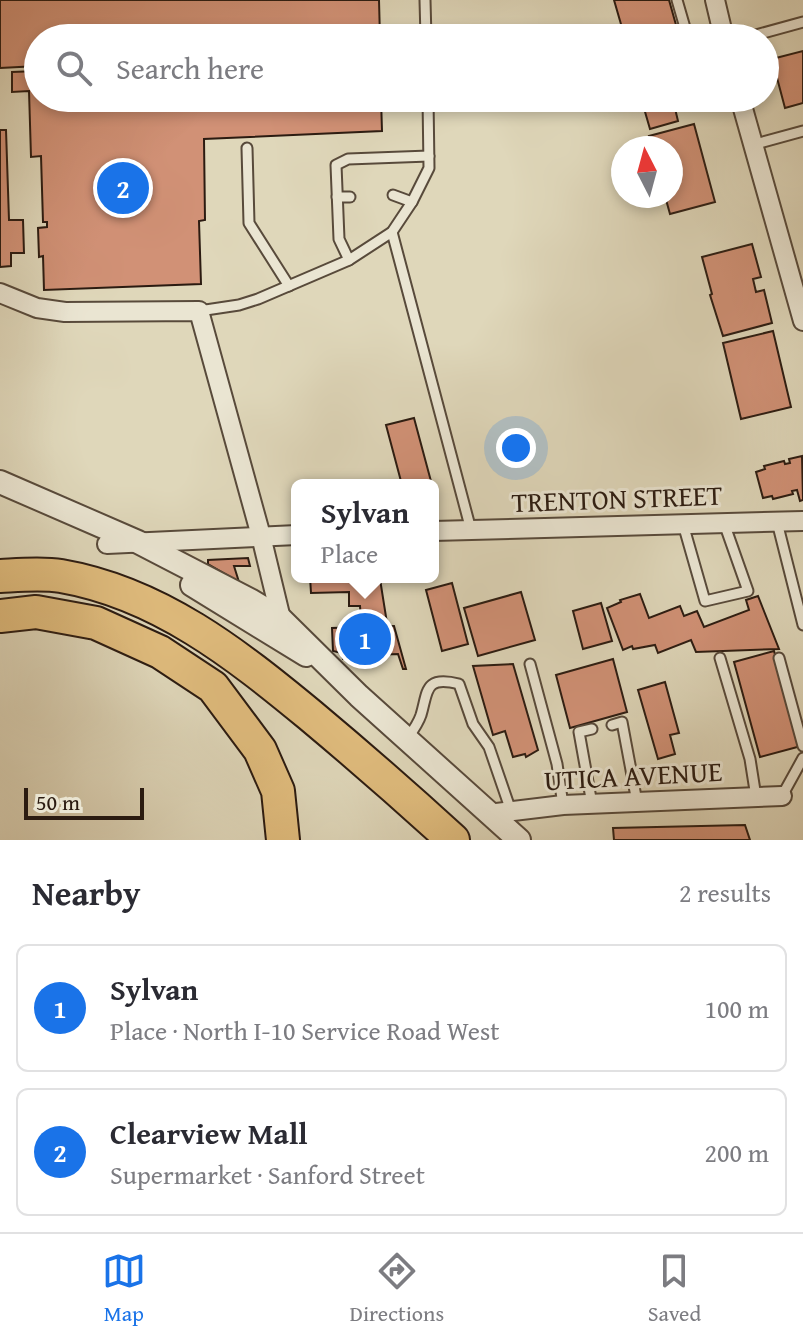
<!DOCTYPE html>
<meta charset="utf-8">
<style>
:root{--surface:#fff;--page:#f7f7f7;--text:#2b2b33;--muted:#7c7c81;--line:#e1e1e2;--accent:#1a73e8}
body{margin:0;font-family:"Gentium Book Plus",serif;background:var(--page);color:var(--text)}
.compass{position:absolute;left:611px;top:136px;width:72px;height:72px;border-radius:50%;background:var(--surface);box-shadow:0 4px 12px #0003;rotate:354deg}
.scale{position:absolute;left:24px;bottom:20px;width:120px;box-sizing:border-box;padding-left:8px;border:4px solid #2b1b11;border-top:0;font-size:22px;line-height:28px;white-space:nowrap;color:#2b1b11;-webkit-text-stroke:6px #eae5d2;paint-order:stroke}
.you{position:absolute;left:516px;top:448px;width:28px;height:28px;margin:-20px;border:6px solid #fff;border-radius:50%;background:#1a73e8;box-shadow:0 0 0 12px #1a73e833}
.badge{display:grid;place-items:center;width:52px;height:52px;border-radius:50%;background:var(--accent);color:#fff;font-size:26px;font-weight:700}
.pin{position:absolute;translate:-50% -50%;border:4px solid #fff;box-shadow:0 2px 8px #0006}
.popup{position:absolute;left:291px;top:479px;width:148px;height:104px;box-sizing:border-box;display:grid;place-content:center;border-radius:12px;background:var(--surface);filter:drop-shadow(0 2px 6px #0005);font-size:26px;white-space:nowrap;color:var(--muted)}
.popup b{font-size:30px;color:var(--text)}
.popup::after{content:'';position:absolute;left:50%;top:100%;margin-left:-16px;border:16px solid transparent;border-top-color:var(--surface)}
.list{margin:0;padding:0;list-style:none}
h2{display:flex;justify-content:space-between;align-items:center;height:104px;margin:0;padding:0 32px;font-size:34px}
h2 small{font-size:26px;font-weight:400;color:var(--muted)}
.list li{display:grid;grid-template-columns:52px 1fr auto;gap:24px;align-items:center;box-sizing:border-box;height:128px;margin:0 16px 16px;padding:0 16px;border:2px solid var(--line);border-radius:12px}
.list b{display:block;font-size:30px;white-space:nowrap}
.list p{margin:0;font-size:26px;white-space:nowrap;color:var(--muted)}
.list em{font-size:26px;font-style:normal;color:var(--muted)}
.icon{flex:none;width:44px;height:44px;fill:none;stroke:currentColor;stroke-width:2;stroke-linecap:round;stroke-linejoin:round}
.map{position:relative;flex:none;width:803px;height:840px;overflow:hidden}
.search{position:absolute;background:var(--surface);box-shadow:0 4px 12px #0003;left:24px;right:24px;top:24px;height:88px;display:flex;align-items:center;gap:20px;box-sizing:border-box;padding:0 28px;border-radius:44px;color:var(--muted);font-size:30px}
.sheet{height:392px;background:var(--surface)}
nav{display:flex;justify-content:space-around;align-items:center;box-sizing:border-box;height:112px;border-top:2px solid var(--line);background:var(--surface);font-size:22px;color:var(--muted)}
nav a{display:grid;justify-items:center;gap:4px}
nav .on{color:var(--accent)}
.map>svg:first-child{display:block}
.building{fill:#d19176;stroke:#2b1b11;stroke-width:2}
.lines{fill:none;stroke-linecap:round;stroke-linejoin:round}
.service-casing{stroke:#584a3b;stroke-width:13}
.minor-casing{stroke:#584a3b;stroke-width:22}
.tertiary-casing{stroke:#584a3b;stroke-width:26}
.motorway-casing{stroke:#2b1b11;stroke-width:36}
.service{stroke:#eae5d2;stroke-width:9}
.minor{stroke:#eae5d2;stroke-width:18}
.tertiary{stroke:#eae5d2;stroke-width:22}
.motorway{stroke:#e0bc7d;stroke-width:32}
.labels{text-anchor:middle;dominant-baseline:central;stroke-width:6;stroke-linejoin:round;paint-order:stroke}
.street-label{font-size:28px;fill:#2b1b11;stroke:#eae5d2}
</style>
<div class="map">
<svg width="803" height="840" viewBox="0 0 803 840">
<rect width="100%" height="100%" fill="#dfd7ba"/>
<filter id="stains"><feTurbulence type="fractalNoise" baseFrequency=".0025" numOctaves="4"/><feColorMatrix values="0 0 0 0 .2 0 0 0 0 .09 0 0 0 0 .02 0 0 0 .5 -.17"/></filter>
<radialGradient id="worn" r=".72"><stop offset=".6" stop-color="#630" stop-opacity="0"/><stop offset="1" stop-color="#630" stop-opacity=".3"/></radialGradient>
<g class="building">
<path d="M0,0h379l1,38h-342v28l-38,2z"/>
<path d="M614,0h55l9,32 -20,6h-33z"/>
<path d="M803,51v52l-18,5 -13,-49z"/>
<path d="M38,71v27h343l1,33 -178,8 1,81 -6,1 2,63 -157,6 -1,-34 -4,1 -1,-29 9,-1v-5h-4l-2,-66 -10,1 -2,-66 -17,1v-20z"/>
<path d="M641,98h34l-2,2 5,21 -28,8z"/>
<path d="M694,124l21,78 -45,12 -5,-18h6v-48h-18l-4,-12z"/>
<path d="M0,130h6l3,90h14l1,33h-13v13l-11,1z"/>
<path d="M752,244l9,33 -8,2 3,13 8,-2 8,33 -49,13 -13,-41 2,-1 -10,-37z"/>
<path d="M773,331l18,76 -50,12 -18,-76z"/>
<path d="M414,418l18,67h-30l-16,-60z"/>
<path d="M802,456l1,44 -3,1 -3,-11 -5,1 1,3 -20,5 -1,-3 -9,2 -7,-26 9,-3 -1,-3 20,-5 1,3 5,-1 -1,-4z"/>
<path d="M248,558l2,8h-16l5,16 -31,-18v-4z"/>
<path d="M310,577l70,2 7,44 -20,1v-4h-6l-1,-14h-11v-14l-38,1z"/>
<path d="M452,583l16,61 -26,7 -16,-61z"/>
<path d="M521,592l14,48 -57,16 -14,-48z"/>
<path d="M640,594l9,24 31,-12 4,10 13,-5 7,16 45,-17 -3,-10 12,-4 21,53 -83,3 -5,-12 -33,13 -3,-8 -22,4 -1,-3 -9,4 -16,-42 14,-6 -1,-2z"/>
<path d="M601,603l11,38 -29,8 -10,-38z"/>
<path d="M394,626l12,43h-3l-5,-15 -49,2 1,3h-7l-1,-6 -9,-2 -1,-23z"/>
<path d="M774,651l27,95 -41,11 -26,-95z"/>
<path d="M613,659l14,53 -57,16 -14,-53z"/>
<path d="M513,664l25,86 -12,7 -1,-3 -12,3 -8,-26 -12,4 -20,-69z"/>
<path d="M665,682l14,51 -9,2 5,19 -17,5 -20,-69z"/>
<path d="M745,825l5,15h-136l-1,-12z"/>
</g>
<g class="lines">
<defs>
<g id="service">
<path d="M425,0l1,38"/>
<path d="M677,0l11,38"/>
<path d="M745,38l58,-16"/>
<path d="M752,145l51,-14"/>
<path d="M247,148l2,75 40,63"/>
<path d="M393,195l19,7"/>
<path d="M337,197h13"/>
<path d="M392,232l79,298"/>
<path d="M349,260l-10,-21 -3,-74 12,-6 81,-3"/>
<path d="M199,311l40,-6 19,-6 91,-39 43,-28 20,-30 17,-34 -1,-70"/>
<path d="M777,522l26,103"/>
<path d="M683,524l22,77 43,-10 -24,-68"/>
<path d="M720,658l30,101 6,38"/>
<path d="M779,658l24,88"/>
<path d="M530,664l27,100 6,41"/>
<path d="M612,725l10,-3 15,80"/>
<path d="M592,729l-13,3 13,72"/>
<path d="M407,739c5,-7 11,-15 14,-24 7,-23 3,-40 38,-31l14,40 16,23 22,64"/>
<path d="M782,796l21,-38"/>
</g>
<g id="minor">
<path d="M715,0l9,38"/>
<path d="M740,98l63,223"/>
<path d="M0,293l37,15 28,4 134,-1 62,225 22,91"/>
<path d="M433,531l370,-10"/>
<path d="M107,544l190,-9"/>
<path d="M488,814l75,-9 219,-9"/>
</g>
<g id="tertiary">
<path d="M0,482l138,60 112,58 30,18 79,78 160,144"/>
<path d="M192,585l114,70"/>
</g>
<g id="motorway">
<path d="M0,576c20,-1 42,-3 61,0 98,17 175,78 249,139 49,41 96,82 143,125"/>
<path d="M0,616l36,-4 60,11 64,29 53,35 47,63 18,41 5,49"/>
</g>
</defs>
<use href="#service" class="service-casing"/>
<use href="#minor" class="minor-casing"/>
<use href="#tertiary" class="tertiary-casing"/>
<use href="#motorway" class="motorway-casing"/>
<use href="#service" class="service"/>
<use href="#minor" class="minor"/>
<use href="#tertiary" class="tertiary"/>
<use href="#motorway" class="motorway"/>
</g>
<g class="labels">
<g class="street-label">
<text transform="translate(617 498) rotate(-2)">TRENTON STREET</text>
<text transform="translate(633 775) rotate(-3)">UTICA AVENUE</text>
</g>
</g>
<rect width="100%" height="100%" filter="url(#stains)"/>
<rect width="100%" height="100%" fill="url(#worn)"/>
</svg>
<svg class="compass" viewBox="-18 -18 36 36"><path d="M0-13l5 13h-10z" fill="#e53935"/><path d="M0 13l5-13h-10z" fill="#7c7c81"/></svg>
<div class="scale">50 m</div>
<div class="you"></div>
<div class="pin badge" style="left:365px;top:639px">1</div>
<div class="popup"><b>Sylvan</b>Place</div>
<div class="pin badge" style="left:123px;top:188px">2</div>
<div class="search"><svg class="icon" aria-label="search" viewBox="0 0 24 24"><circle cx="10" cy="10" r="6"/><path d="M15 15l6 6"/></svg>Search here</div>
</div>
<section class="sheet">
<h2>Nearby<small>2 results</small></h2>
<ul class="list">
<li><span class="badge">1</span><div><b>Sylvan</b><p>Place · North I-10 Service Road West</p></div><em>100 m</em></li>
<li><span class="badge">2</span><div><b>Clearview Mall</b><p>Supermarket · Sanford Street</p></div><em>200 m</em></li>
</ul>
</section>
<nav>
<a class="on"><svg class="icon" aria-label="map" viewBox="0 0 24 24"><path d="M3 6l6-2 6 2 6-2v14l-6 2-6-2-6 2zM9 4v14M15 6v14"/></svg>Map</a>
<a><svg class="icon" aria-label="directions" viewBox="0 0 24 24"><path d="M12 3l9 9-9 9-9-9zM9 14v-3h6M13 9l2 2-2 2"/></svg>Directions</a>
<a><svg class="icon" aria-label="saved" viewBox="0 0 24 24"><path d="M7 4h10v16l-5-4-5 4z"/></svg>Saved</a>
</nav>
